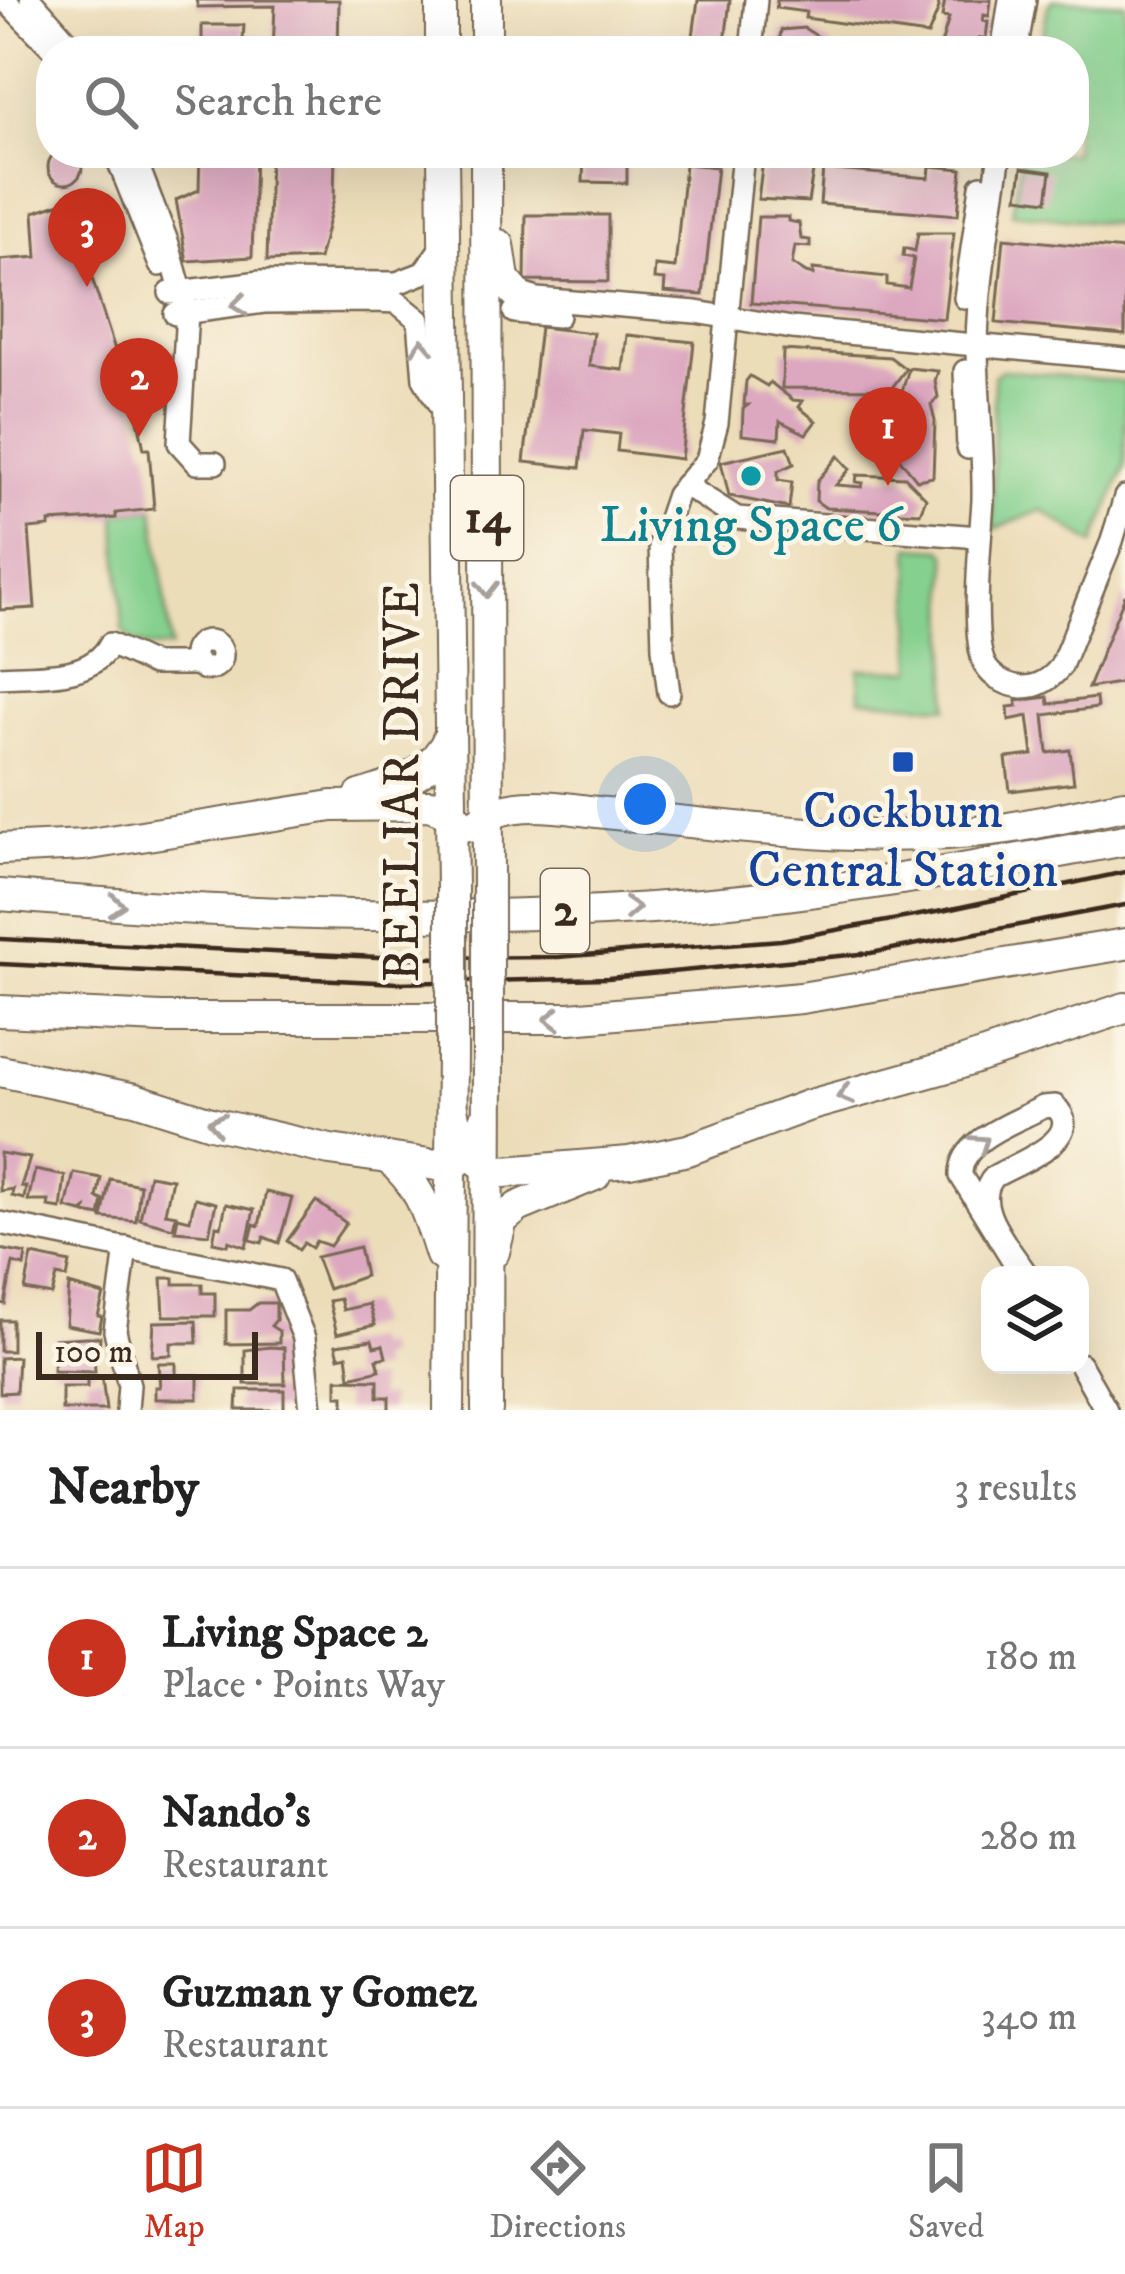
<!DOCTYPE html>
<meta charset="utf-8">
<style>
:root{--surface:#fff;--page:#f2f2f2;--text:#222;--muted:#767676;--line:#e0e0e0;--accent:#c8321e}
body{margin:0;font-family:"IM FELL DW Pica",serif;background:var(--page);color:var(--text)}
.controls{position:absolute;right:36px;bottom:36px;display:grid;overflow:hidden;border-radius:24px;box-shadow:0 12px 48px #0002}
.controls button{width:108px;height:108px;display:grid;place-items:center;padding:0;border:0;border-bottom:3px solid var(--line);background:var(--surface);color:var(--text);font:60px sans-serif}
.scale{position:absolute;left:36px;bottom:30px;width:222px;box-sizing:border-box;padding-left:12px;border:6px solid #3b2a1e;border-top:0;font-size:33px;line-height:42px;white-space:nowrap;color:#3b2a1e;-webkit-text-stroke:9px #fcf5e5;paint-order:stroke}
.you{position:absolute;left:645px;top:804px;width:42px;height:42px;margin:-30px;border:9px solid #fff;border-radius:50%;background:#1a73e8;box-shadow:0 0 0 18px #1a73e833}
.badge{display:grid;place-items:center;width:78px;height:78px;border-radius:50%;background:var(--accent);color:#fff;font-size:39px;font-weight:700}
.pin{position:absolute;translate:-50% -99px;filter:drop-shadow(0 3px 6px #0008)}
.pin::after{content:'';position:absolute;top:63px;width:42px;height:36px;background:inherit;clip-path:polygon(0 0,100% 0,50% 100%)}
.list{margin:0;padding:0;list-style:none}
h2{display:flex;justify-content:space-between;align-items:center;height:156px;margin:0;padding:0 48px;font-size:51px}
h2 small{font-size:39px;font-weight:400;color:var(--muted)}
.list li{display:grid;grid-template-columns:78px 1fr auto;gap:36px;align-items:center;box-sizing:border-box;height:180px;padding:0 48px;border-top:3px solid var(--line)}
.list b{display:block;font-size:45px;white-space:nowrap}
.list p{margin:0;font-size:39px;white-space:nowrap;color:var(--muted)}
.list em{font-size:39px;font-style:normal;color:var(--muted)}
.icon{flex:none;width:66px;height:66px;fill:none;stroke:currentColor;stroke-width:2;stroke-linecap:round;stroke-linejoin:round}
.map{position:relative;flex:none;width:1125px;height:1410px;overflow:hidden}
.search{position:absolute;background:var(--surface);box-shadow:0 12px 48px #0002;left:36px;right:36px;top:36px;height:132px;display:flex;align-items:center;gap:30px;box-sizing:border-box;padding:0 42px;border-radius:48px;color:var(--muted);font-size:45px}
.sheet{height:696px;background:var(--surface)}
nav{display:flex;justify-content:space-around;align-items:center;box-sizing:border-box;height:168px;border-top:3px solid var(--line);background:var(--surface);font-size:33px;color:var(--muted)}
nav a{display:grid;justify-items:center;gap:6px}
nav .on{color:var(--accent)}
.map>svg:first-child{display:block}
.green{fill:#85d08e;stroke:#607d56;stroke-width:3}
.building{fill:#dca8c0}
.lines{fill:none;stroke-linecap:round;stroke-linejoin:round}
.minor-casing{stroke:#796954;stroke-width:26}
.highway-casing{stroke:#796954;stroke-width:34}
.minor{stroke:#fff;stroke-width:21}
.highway{stroke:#fff;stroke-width:30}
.rail{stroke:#3b2a1e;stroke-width:4.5}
.highway-bridge-casing{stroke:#796954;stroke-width:34;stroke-linecap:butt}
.highway-bridge{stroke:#fff;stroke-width:30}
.oneway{stroke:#a79f9a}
.culture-dot{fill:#0f9aa8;stroke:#fcf5e5;stroke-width:4.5}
.transit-dot{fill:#1a4fb4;stroke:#fcf5e5;stroke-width:4.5}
.labels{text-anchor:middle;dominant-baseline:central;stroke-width:9;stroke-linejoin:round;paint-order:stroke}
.shield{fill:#fcf5e5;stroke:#75675a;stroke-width:3}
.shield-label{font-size:48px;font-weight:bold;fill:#3b2a1e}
.culture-label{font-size:51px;fill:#0d838f;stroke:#fcf5e5}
.street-label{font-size:51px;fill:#3b2a1e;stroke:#fcf5e5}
.transit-label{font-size:51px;fill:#164399;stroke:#fcf5e5}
</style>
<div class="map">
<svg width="1125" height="1410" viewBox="0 0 1125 1410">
<rect width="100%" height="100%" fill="#fcf5e5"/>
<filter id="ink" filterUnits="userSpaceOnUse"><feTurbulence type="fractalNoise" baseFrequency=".00833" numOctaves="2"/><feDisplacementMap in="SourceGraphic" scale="24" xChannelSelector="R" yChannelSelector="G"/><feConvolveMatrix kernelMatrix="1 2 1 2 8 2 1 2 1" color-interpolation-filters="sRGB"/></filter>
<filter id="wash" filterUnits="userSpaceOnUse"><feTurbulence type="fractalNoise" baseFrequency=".004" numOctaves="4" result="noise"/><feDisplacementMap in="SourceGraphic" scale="48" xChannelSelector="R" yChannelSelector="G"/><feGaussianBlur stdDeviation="2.7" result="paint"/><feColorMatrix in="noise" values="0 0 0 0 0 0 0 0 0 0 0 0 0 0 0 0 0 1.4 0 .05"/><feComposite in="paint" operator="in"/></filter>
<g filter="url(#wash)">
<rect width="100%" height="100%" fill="#ecddb9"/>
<g class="green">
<path d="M1053,0l72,3v222l-113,-12 10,-60h52v-102h-34l8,-45z"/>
<path d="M1002,370l123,12v84l-31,78 -52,-34 -49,20 1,-154z"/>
<path d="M154,509l17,138c-20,2 -36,1 -48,-17l-7,-117z"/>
<path d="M910,547l33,2 4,5 1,153 -88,-8 -1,-30 54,1z"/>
</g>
<g id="blocks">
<g class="building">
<path d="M196,0h143l-1,51h-65l2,-45 -77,1z"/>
<path d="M698,0h32l-6,51h-33z"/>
<path d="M777,0h161l1,8 -11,27 -123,-17 1,-6 -30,-4z"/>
<path d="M945,0h46l-2,16 -5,-1 -1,6 5,1 -2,16h-6l4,13h-45l10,-33 -7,-1z"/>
<path d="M202,25h42l-1,15 14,1v10h-55z"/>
<path d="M804,28l29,18v5h-55l3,-21z"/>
<rect x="585" y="39" width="54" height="12"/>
<circle cx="65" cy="167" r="17"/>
<path d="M200,153h55l-3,104 -65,4 -11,-61 23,-10z"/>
<path d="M270,153h65l-1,45 -15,61 -52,2z"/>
<path d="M584,153h54v8h-11v22l-44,-1z"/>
<path d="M764,153h52l-8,49 -50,-3z"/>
<path d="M685,164l32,3 -14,128 -39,-3 1,-12 -11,-1 1,-13 20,2z"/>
<path d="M930,166l32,3 -4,46 -138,-11 3,-35 106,9z"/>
<path d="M1022,168l29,4 -4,29 -29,-4z"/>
<path d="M67,201l52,161 -9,3 3,28 19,-2 12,58h5l5,60 -38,4v5l-67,4v5l-20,2 6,79 -35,2v-350l37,-3 -3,-45z"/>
<path d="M526,215h82v67l-83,-1z"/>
<path d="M758,217h30v4l11,2 2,16 9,1v7l-15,-1 -3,18 14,9 7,2v-6l74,8v8l22,3 5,-30 -11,-2 1,-8 11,3 3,-18h36l-10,86 -193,-16z"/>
<path d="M1004,238l121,12v85l-129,-12z"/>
<path d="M540,327l53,6 -4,33 34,4 4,-35 67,7 -13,117 -64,-8 2,-17 -35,-4 -4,38 -56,-6z"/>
<path d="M783,350l107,7 16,12 -15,20 -109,-1z"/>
<path d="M909,368l29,3 -3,10 3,16 -7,8 4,16 -2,56 -16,3 -18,-22 7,-21 -6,-1 2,-16 9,1 4,-16 -15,-7z"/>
<path d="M750,376l17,10 3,-4 23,18 10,1 -4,6 17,14 -10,13 -26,-13 -1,18 -37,-4 1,-26 5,-4h-4l2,-24z"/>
<path d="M788,447l6,17 -16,7v9l14,2 -3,26 -60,-12 -8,-34z"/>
<path d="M838,456l12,13 -14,16 26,2 1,-4 -7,-1 1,-7 48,2 21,21 -6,15 -94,-5 -10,-7 1,-20z"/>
<path d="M1125,595v87l-37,6z"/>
<path d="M1048,697l1,7 47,-6 1,10 -53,7 4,38 22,-3 4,33 -64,8 -4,-33 27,-3 -5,-39 -19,4 -1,-13 9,-1 -1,-5z"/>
<path d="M0,1153l30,5 -9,28 5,1 -2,12 -12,-3 1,-7 -13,2z"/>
<path d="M35,1170l30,6 -4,33 -13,-2 1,-6h-21z"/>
<path d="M74,1173l27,5 -4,20 6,2 -3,16 -15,-3 1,-4 -4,3 -16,-4z"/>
<path d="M149,1175l23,4 -7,34 11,2 -3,13 -33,-9z"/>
<path d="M110,1179l30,6 -4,36 -34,-3z"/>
<path d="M266,1192l26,6 -13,45 -15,-6 -2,6 -12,-3 4,-16 5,2z"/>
<path d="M195,1198l21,5 -7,31 -34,-3 3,-14 12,3z"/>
<path d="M316,1201l30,22 -16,23 -14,-5 -4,7 -8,-5 -5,7 -12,-9z"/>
<path d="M226,1204l28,6 -8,37 -17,-6 -1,4 -15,-3 3,-16 5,1z"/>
<path d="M359,1247l6,29 -37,13 -12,-32z"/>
<path d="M0,1249l26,5 -2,12 -11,-3 -8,41 -5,-1z"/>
<path d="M32,1255l38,8 -3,15 -10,-2 -5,19 -27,-5z"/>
<path d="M162,1278h12v6h28v9h13v23h-51z"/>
<path d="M69,1285l35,10 -6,21 4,1 -3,14 -33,-6z"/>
<path d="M340,1299l3,11 26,-6 6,21 -38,9 -8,-33z"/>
<path d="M258,1303h18v17l-5,6 8,5v12l-53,1v-34h23z"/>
<rect x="0" y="1320" width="12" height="31"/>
<path d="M196,1321l1,22h-26v12l-19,1 2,-34z"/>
<path d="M86,1337h14l-1,15 -5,-1 1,21 -42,-1 1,-32z"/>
<path d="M372,1340l2,7 9,-2 3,12 -9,2 3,11 -30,7 -3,-22 -8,2 -3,-12z"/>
<path d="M270,1347l14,1 1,36h-40v-34z"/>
<path d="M18,1357l-2,35 -16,1v-35z"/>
<path d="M158,1363h18v12h22v24h-43v-12h5z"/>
<path d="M87,1377h15l4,33h-44v-23h25z"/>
<path d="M337,1379l41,1v17h11v13h-45v-14h-7z"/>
<path d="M238,1390h46v20h-47z"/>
</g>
</g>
</g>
<g filter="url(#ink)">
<use href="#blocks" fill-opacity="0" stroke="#796954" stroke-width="3"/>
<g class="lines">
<defs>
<g id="minor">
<path d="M5,0l50,51"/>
<path d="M31,0l45,51"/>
<path d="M1004,39l6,-39"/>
<path d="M751,51l5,-51"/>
<path d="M1016,51l9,-51"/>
<path d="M115,153l45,112"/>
<path d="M133,153l35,91 19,68 -8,131 18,20h18"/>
<path d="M1000,153c-9,63 -22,127 -23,191 0,52 7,104 6,156 -2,35 -13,136 2,165 7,13 23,21 38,22 16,0 29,-9 38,-21l51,-125 13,-44"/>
<path d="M515,292l22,7 159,13 96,16 333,31"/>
<path d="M170,293l90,-11 137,1 26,-10 20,-28"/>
<path d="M965,298l16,-112"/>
<path d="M514,312l44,4"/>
<path d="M175,314l89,-12 111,-1 22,1 22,18 5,59 20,34"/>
<path d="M965,371l3,77"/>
<path d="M685,485l52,33 242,19"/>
<circle cx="208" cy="655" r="14"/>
<path d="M0,677c35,-3 91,4 110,-33l43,20h45"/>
<path d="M669,693l-6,-45 -3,-103 17,-50 30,-35 10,-37 26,-270"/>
<path d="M0,1223l281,57 23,58 7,72"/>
<path d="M126,1248l-11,83 14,54 -2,25"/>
<path d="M1022,1275l-61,-99c-2,-37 55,-54 82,-69l12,-1c33,32 -37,57 -60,70 -27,27 16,74 32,99"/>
<path d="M1080,1364l26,46"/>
</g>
<g id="highway">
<path d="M486,0v51"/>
<path d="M441,51v-51"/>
<path d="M443,153l9,736"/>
<path d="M486,153l2,736"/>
<path d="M499,245l5,34 11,13"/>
<path d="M360,796c39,-13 73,-21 90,-61"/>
<path d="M474,826c33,-32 91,-17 132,-13 132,14 270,34 402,15 39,-6 78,-16 117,-23"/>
<path d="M0,849l84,-4 248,-39 98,-1 22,9 12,12"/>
<path d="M0,895c233,20 468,30 701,9 143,-13 284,-38 424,-64"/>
<path d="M0,1011l162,7h408l231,-20 324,-54"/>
<path d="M0,1071l135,28 76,24 119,27 121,17 17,-14 19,-37"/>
<path d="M452,1109c7,35 17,54 52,63l125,-10 59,-12 119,-44 151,-42 167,-56"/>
<path d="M388,1158c35,30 39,55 53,97"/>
<path d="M494,1252l8,-32 16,-13 77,-32"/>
<path d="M449,1410l3,-360"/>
<path d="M487,1410l1,-361"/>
</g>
</defs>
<use href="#minor" class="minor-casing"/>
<use href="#highway" class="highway-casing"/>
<use href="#minor" class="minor"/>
<use href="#highway" class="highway"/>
<g class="rail">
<path d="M0,939l399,19 159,-1 223,-17 161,-29 183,-39"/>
<path d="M0,964l398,19 210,-5 263,-25 254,-48"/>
</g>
<defs>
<g id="highway-bridge">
<path d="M488,889v160"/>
<path d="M452,1050v-161"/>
</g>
</defs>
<use href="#highway-bridge" class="highway-bridge-casing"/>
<use href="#highway-bridge" class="highway-bridge"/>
</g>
<defs><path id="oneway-chevron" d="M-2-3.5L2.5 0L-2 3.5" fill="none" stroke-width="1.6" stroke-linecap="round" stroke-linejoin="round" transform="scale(3)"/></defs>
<g class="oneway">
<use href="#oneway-chevron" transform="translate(239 305) rotate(173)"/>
<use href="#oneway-chevron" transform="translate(422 347) rotate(-93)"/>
<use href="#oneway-chevron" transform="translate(487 589) rotate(90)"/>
<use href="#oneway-chevron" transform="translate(117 905) rotate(5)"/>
<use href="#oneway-chevron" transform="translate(632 908) rotate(-3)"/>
<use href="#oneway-chevron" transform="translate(552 1019) rotate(179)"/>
<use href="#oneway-chevron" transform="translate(845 1095) rotate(164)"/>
<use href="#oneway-chevron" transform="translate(216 1123) rotate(-166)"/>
<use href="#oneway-chevron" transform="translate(981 1143) rotate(-34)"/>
</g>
</g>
<circle class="culture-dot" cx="751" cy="476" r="12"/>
<rect class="transit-dot" x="891" y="750" width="24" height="24" rx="6"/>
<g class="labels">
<g class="shield">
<rect x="451" y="476" width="72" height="84" rx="9"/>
<rect x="541" y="869" width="48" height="84" rx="9"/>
</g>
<g class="shield-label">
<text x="487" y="518">14</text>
<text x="565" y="911">2</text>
</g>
<g class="culture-label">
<text x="751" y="526">Living Space 6</text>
</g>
<g class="street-label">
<text transform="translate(403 782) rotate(-90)">BEELIAR DRIVE</text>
</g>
<g class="transit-label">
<text x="903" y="812">Cockburn<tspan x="903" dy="59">Central Station</tspan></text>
</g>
</g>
</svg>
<div class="controls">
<button><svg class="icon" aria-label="layers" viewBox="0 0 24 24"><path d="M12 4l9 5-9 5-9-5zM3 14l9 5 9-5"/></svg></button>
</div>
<div class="scale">100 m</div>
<div class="you"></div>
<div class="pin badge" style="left:888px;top:486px">1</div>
<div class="pin badge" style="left:139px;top:437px">2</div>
<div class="pin badge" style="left:87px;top:287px">3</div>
<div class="search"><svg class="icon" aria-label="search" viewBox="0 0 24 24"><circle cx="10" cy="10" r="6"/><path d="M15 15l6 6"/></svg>Search here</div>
</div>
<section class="sheet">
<h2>Nearby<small>3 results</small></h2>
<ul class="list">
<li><span class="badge">1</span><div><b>Living Space 2</b><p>Place · Points Way</p></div><em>180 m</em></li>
<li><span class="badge">2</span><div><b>Nando's</b><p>Restaurant</p></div><em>280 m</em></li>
<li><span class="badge">3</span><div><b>Guzman y Gomez</b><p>Restaurant</p></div><em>340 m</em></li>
</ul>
</section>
<nav>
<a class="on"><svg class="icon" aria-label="map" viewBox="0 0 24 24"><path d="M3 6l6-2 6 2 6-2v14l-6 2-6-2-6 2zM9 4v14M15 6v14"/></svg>Map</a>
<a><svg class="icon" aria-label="directions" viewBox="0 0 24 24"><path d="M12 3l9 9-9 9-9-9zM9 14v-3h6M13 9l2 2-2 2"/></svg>Directions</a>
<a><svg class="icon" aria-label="saved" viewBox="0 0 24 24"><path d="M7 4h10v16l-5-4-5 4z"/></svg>Saved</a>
</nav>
